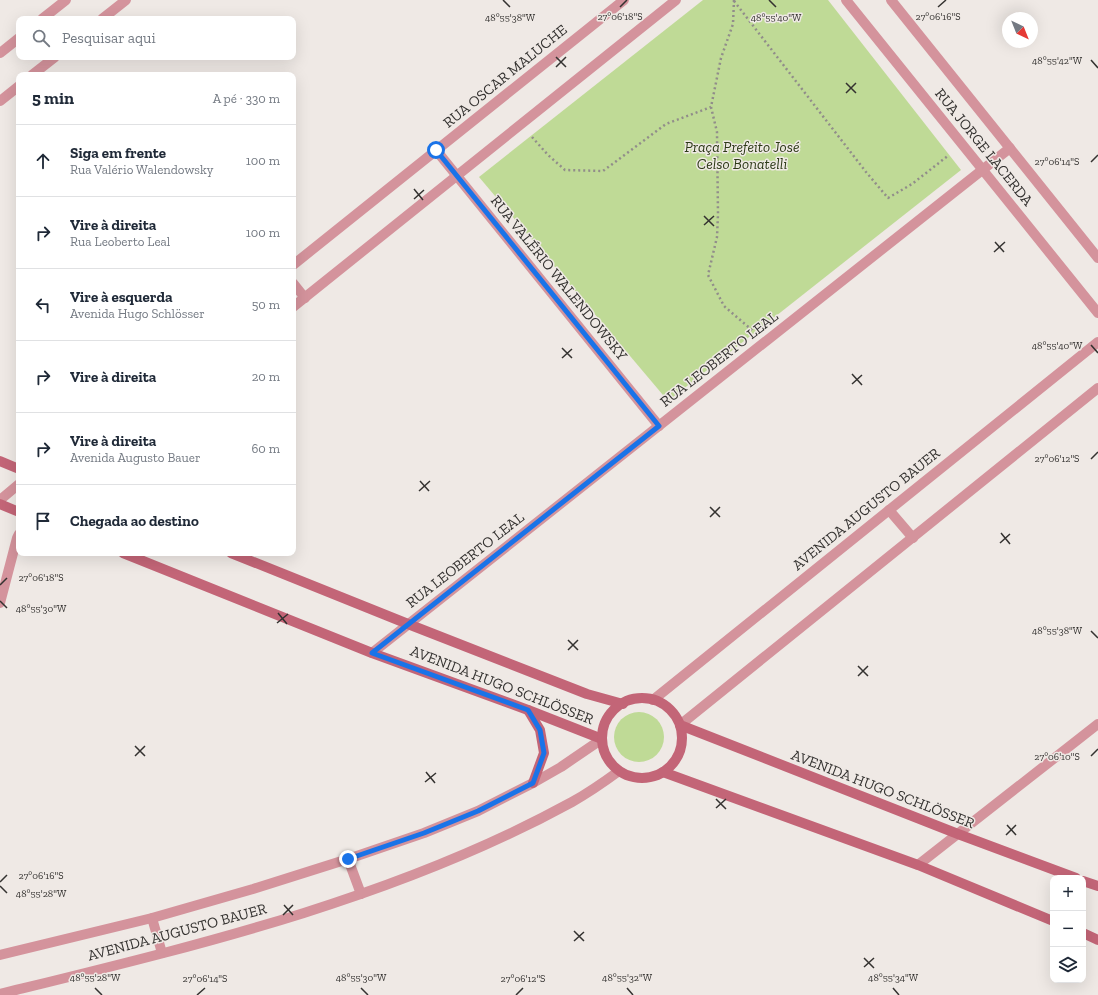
<!DOCTYPE html>
<html lang="pt">
<meta charset="utf-8">
<style>
:root{--surface:#fff;--page:#f6f6f7;--text:#1f2937;--muted:#747a83;--line:#e0e1e3}
body{margin:0;font-family:"Zilla Slab",serif;background:var(--page);color:var(--text)}
.controls{position:absolute;right:12px;bottom:12px;display:grid;overflow:hidden;border-radius:8px;box-shadow:0 4px 16px #0002}
.controls button{width:36px;height:36px;display:grid;place-items:center;padding:0;border:0;border-bottom:1px solid var(--line);background:var(--surface);color:var(--text);font:20px sans-serif}
.compass{position:absolute;left:1002px;top:12px;width:36px;height:36px;border-radius:50%;background:var(--surface);box-shadow:0 4px 16px #0002;rotate:137deg}
.stop{position:absolute;width:12px;height:12px;margin:-9px;border:3px solid #1a73e8;border-radius:50%;background:#fff}
.stop.end{background:#1a73e8;border-color:#fff;box-shadow:0 1px 4px #0008}
.list{margin:0;padding:0;list-style:none}
h2{display:flex;justify-content:space-between;align-items:center;height:52px;margin:0;padding:0 16px;font-size:17px}
h2 small{font-size:13px;font-weight:400;color:var(--muted)}
.list li{display:grid;grid-template-columns:26px 1fr auto;gap:12px;align-items:center;box-sizing:border-box;height:72px;padding:0 16px;border-top:1px solid var(--line)}
.list b{display:block;font-size:15px;white-space:nowrap}
.list p{margin:0;font-size:13px;white-space:nowrap;color:var(--muted)}
.list em{font-size:13px;font-style:normal;color:var(--muted)}
.icon{flex:none;width:22px;height:22px;fill:none;stroke:currentColor;stroke-width:2;stroke-linecap:round;stroke-linejoin:round}
.map{position:relative;flex:none;width:1098px;height:995px;overflow:hidden}
.search{position:absolute;background:var(--surface);box-shadow:0 4px 16px #0002;left:16px;top:16px;width:280px;height:44px;display:flex;align-items:center;gap:10px;box-sizing:border-box;padding:0 14px;border-radius:8px;color:var(--muted);font-size:15px}
.panel{position:absolute;background:var(--surface);box-shadow:0 4px 16px #0002;left:16px;top:72px;width:280px;height:484px;border-radius:8px}
.map>svg:first-child{display:block}
.green{fill:#bfda96}
.lines{fill:none;stroke-linecap:round;stroke-linejoin:round}
.path{stroke:#918d8a;stroke-width:2.5;stroke-dasharray:2 3;stroke-linecap:butt}
.minor{stroke:#d4939c;stroke-width:10}
.tertiary{stroke:#d4939c;stroke-width:10}
.secondary{stroke:#c36577;stroke-width:10}
.route{stroke:#1a73e8;stroke-width:5}
.ticks{fill:none;stroke:#343230;stroke-width:1.5}
.labels{text-anchor:middle;dominant-baseline:central;stroke-width:3;stroke-linejoin:round;paint-order:stroke}
.street-label{font-size:15px;fill:#343230;stroke:#efe9e5}
.park-label{font-size:15px;font-style:italic;fill:#2d3a17;stroke:#efe9e5}
.ticks-label{font-size:10px;text-anchor:middle;fill:#343230;stroke:#efe9e5;stroke-width:3;stroke-linejoin:round;paint-order:stroke}
</style>
<div class="map">
<svg width="1098" height="995" viewBox="0 0 1098 995">
<rect width="100%" height="100%" fill="#efe9e5"/>
<g class="green">
<path d="M703,0h125l133,170 -293,231 -189,-224z"/>
<circle cx="639" cy="737" r="25"/>
</g>
<g class="lines">
<g class="path">
<path d="M734,0l-1,24 -12,34 -10,49 6,25 1,82 -1,23 -9,38 16,31 29,25"/>
<path d="M734,1l132,171 22,26 24,-14 37,-29"/>
<path d="M532,137l16,18 17,15 38,1 63,-47 45,-17"/>
</g>
<g class="minor">
<path d="M846,0l252,313"/>
<path d="M891,0l207,258"/>
<path d="M42,19l24,-19"/>
<path d="M102,19l24,-19"/>
<path d="M0,53l19,-15"/>
<path d="M32,75l23,-18"/>
<path d="M0,101l19,-15"/>
<path d="M436,150l223,276"/>
<path d="M293,265l331,-265"/>
<path d="M293,283l12,15"/>
<path d="M293,307l383,-307"/>
<path d="M0,500l19,-16"/>
<path d="M0,603l17,-65 2,-4"/>
<path d="M372,653l638,-505"/>
<path d="M918,865l180,-141"/>
</g>
<g class="tertiary">
<path d="M889,510l24,28"/>
<path d="M653,700l445,-358"/>
<path d="M680,725l418,-337"/>
<path d="M348,859l13,35"/>
<path d="M152,918l10,35"/>
<path d="M0,955l152,-37 101,-29 95,-30 76,-26 54,-22 55,-28 28,-16 41,-28"/>
<path d="M0,994c195,-48 395,-95 572,-192 16,-9 32,-20 47,-31"/>
</g>
<g class="secondary">
<path d="M0,461l19,8"/>
<path d="M0,504l19,8"/>
<path d="M123,553l249,100 156,57 74,29"/>
<path d="M231,553l177,71 179,70 36,10"/>
<circle cx="642" cy="738" r="40"/>
<path d="M528,710l12,20 4,23 -11,30"/>
<path d="M680,725l278,109 118,44"/>
<path d="M663,772l255,93 135,56"/>
<path d="M1083,881l15,5"/>
<path d="M1083,933l15,7"/>
</g>
</g>
<g class="lines">
<path class="route" d="M348,859l76,-26 54,-22 55,-28 11,-30 -4,-23 -12,-20 -156,-57 287,-227 -223,-276"/>
</g>
<path class="ticks" d="M503,0l7,7M769,0l7,7M620,7l7,-7M938,7l8,-7M556,57l10,10M1091,60l7,8M556,67l10,-10M846,83l10,10M846,93l10,-10M1091,162l7,-7M414,189l9,11M414,199l10,-9M704,216l10,10M704,225l10,-9M995,242l9,10M994,252l11,-10M1091,345l7,8M562,348l10,10M562,358l10,-9M852,374l10,11M852,384l10,-9M1091,459l7,-7M420,481l9,10M419,491l11,-10M710,507l10,10M710,517l10,-10M1001,533l9,11M1000,543l10,-9M0,585l7,-7M0,601l7,7M278,613l9,11M277,623l11,-9M1091,631l7,7M568,640l10,10M568,650l10,-10M858,666l10,10M858,676l10,-10M135,746l10,10M135,756l10,-10M1091,756l7,-7M426,772l9,11M425,782l11,-9M716,799l10,10M716,808l10,-9M1007,825l9,10M1006,835l10,-10M0,882l7,-7M0,886l7,7M284,905l9,10M283,915l10,-10M574,931l10,10M574,941l10,-9M864,958l10,10M864,967l10,-9M95,988l7,7M361,988l7,7M627,988l6,7M893,988l6,7M197,995l8,-7M516,995l7,-7"/>
<g class="labels">
<g class="street-label">
<text transform="translate(505 76) rotate(-39)">RUA OSCAR MALUCHE</text>
<text transform="translate(984 147) rotate(51)">RUA JORGE LACERDA</text>
<text transform="translate(559 278) rotate(51)">RUA VALÉRIO WALENDOWSKY</text>
<text transform="translate(719 359) rotate(-38)">RUA LEOBERTO LEAL</text>
<text transform="translate(866 509) rotate(-39)">AVENIDA AUGUSTO BAUER</text>
<text transform="translate(465 560) rotate(-38)">RUA LEOBERTO LEAL</text>
<text transform="translate(502 685) rotate(21)">AVENIDA HUGO SCHLÖSSER</text>
<text transform="translate(883 789) rotate(21)">AVENIDA HUGO SCHLÖSSER</text>
<text transform="translate(177 932) rotate(-15)">AVENIDA AUGUSTO BAUER</text>
</g>
<g class="park-label">
<text x="742" y="147">Praça Prefeito José<tspan x="742" dy="17">Celso Bonatelli</tspan></text>
</g>
</g>
<g class="ticks-label">
<text x="620" y="20">27°06'18"S</text>
<text x="938" y="20">27°06'16"S</text>
<text x="510" y="21">48°55'38"W</text>
<text x="776" y="21">48°55'40"W</text>
<text x="1057" y="64">48°55'42"W</text>
<text x="1057" y="165">27°06'14"S</text>
<text x="1057" y="349">48°55'40"W</text>
<text x="1057" y="462">27°06'12"S</text>
<text x="41" y="581">27°06'18"S</text>
<text x="41" y="612">48°55'30"W</text>
<text x="1057" y="634">48°55'38"W</text>
<text x="1057" y="760">27°06'10"S</text>
<text x="41" y="879">27°06'16"S</text>
<text x="41" y="897">48°55'28"W</text>
<text x="95" y="981">48°55'28"W</text>
<text x="361" y="981">48°55'30"W</text>
<text x="627" y="981">48°55'32"W</text>
<text x="893" y="981">48°55'34"W</text>
<text x="205" y="982">27°06'14"S</text>
<text x="523" y="982">27°06'12"S</text>
</g>
</svg>
<div class="controls">
<button>+</button>
<button>−</button>
<button><svg class="icon" aria-label="layers" viewBox="0 0 24 24"><path d="M12 4l9 5-9 5-9-5zM3 14l9 5 9-5"/></svg></button>
</div>
<svg class="compass" viewBox="-18 -18 36 36"><path d="M0-13l5 13h-10z" fill="#e53935"/><path d="M0 13l5-13h-10z" fill="#747a83"/></svg>
<div class="stop" style="left:436px;top:150px"></div>
<div class="stop end" style="left:348px;top:859px"></div>
<div class="search"><svg class="icon" aria-label="search" viewBox="0 0 24 24"><circle cx="10" cy="10" r="6"/><path d="M15 15l6 6"/></svg>Pesquisar aqui</div>
<section class="panel">
<h2>5 min<small>A pé · 330 m</small></h2>
<ul class="list">
<li><svg class="icon" aria-label="ahead" viewBox="0 0 24 24"><path d="M12 20V5M6 11l6-6 6 6"/></svg><div><b>Siga em frente</b><p>Rua Valério Walendowsky</p></div><em>100 m</em></li>
<li><svg class="icon" aria-label="right" viewBox="0 0 24 24"><path d="M7 20v-9h11M14 6l5 5-5 5"/></svg><div><b>Vire à direita</b><p>Rua Leoberto Leal</p></div><em>100 m</em></li>
<li><svg class="icon" aria-label="left" viewBox="0 0 24 24"><path d="M17 20v-9H6M10 6l-5 5 5 5"/></svg><div><b>Vire à esquerda</b><p>Avenida Hugo Schlösser</p></div><em>50 m</em></li>
<li><svg class="icon" aria-label="right" viewBox="0 0 24 24"><path d="M7 20v-9h11M14 6l5 5-5 5"/></svg><div><b>Vire à direita</b></div><em>20 m</em></li>
<li><svg class="icon" aria-label="right" viewBox="0 0 24 24"><path d="M7 20v-9h11M14 6l5 5-5 5"/></svg><div><b>Vire à direita</b><p>Avenida Augusto Bauer</p></div><em>60 m</em></li>
<li><svg class="icon" aria-label="arrive" viewBox="0 0 24 24"><path d="M6 21V4h12l-3 4 3 4H6"/></svg><div><b>Chegada ao destino</b></div></li>
</ul>
</section>
</div>
